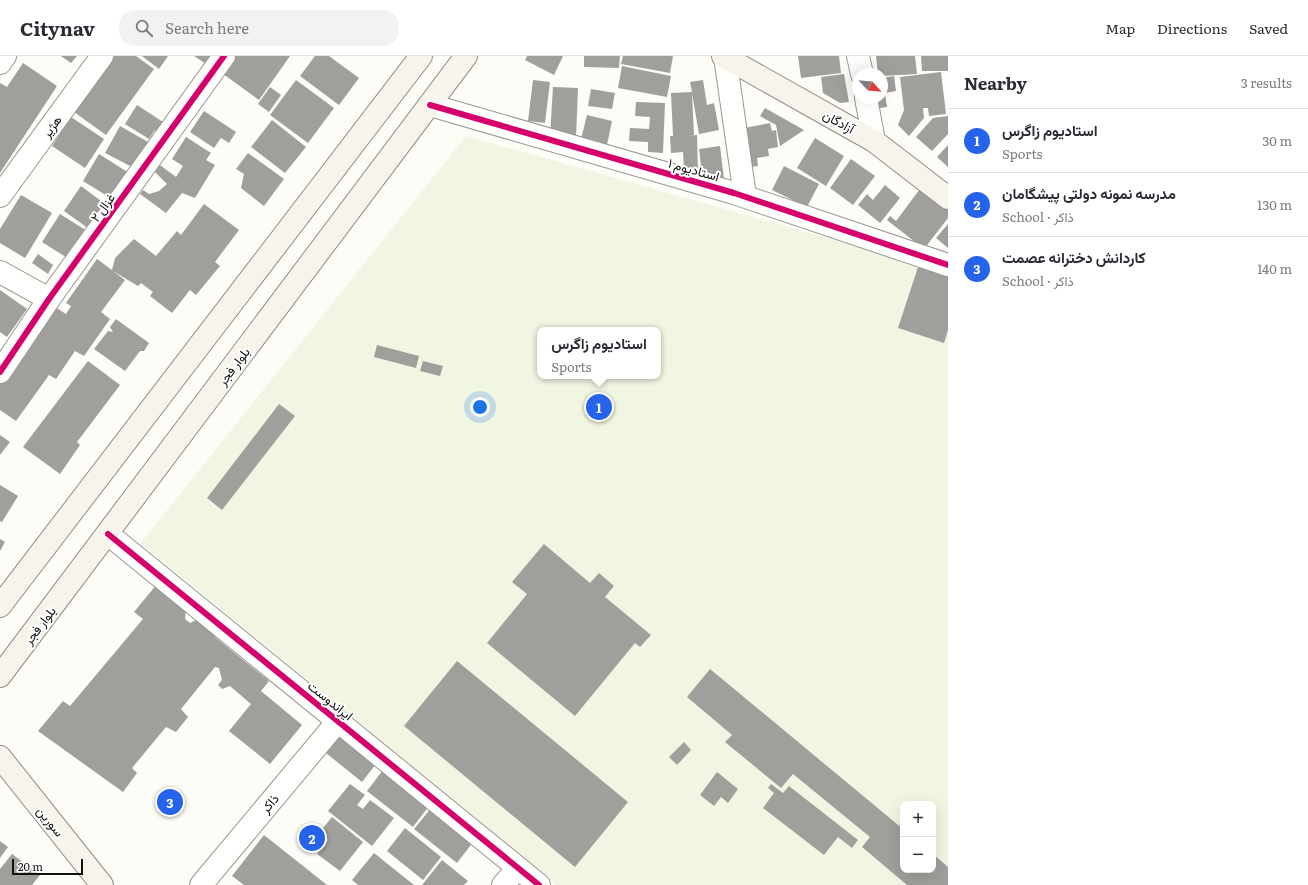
<!DOCTYPE html>
<meta charset="utf-8">
<style>
:root{--surface:#fff;--page:#f2f2f3;--text:#2b2b33;--muted:#7c7c81;--line:#e1e1e2;--accent:#2563eb}
body{margin:0;font-family:Literata,Vazirmatn,serif;background:var(--page);color:var(--text)}
.controls{position:absolute;right:12px;bottom:12px;display:grid;overflow:hidden;border-radius:8px;box-shadow:0 4px 16px #0002}
.controls button{width:36px;height:36px;display:grid;place-items:center;padding:0;border:0;border-bottom:1px solid var(--line);background:var(--surface);color:var(--text);font:20px sans-serif}
.compass{position:absolute;left:852px;top:12px;width:36px;height:36px;border-radius:50%;background:var(--surface);box-shadow:0 4px 16px #0002;rotate:116deg}
.scale{position:absolute;left:12px;bottom:10px;width:71px;box-sizing:border-box;padding-left:4px;border:2px solid #111;border-top:0;font-size:11px;line-height:14px;white-space:nowrap;color:#111;-webkit-text-stroke:3px #fff;paint-order:stroke}
.you{position:absolute;left:480px;top:351px;width:14px;height:14px;margin:-10px;border:3px solid #fff;border-radius:50%;background:#1a73e8;box-shadow:0 0 0 6px #1a73e833}
.badge{display:grid;place-items:center;width:26px;height:26px;border-radius:50%;background:var(--accent);color:#fff;font-size:13px;font-weight:700}
.pin{position:absolute;translate:-50% -50%;border:2px solid #fff;box-shadow:0 1px 4px #0006}
.popup{position:absolute;left:537px;top:271px;width:124px;height:52px;box-sizing:border-box;display:grid;place-content:center;border-radius:8px;background:var(--surface);filter:drop-shadow(0 1px 3px #0005);font-size:13px;white-space:nowrap;color:var(--muted)}
.popup b{font-size:15px;color:var(--text)}
.popup::after{content:'';position:absolute;left:50%;top:100%;margin-left:-8px;border:8px solid transparent;border-top-color:var(--surface)}
.list{margin:0;padding:0;list-style:none}
h2{display:flex;justify-content:space-between;align-items:center;height:52px;margin:0;padding:0 16px;font-size:17px}
h2 small{font-size:13px;font-weight:400;color:var(--muted)}
.list li{display:grid;grid-template-columns:26px 1fr auto;gap:12px;align-items:center;box-sizing:border-box;height:64px;padding:0 16px;border-top:1px solid var(--line)}
.list b{display:block;font-size:15px;white-space:nowrap}
.list p{margin:0;font-size:13px;white-space:nowrap;color:var(--muted)}
.list em{font-size:13px;font-style:normal;color:var(--muted)}
.icon{flex:none;width:22px;height:22px;fill:none;stroke:currentColor;stroke-width:2;stroke-linecap:round;stroke-linejoin:round}
.map{position:relative;flex:none;width:948px;height:829px;overflow:hidden}
header{display:flex;align-items:center;gap:24px;box-sizing:border-box;height:56px;padding:0 20px;background:var(--surface);border-bottom:1px solid var(--line)}
header strong{font-size:19px}
nav{display:flex;gap:22px;margin-inline-start:auto;font-size:14px}
.search{width:280px;height:36px;background:var(--page);display:flex;align-items:center;gap:10px;box-sizing:border-box;padding:0 14px;border-radius:16px;color:var(--muted);font-size:15px}
main{display:flex}
aside{flex:1;background:var(--surface)}
.map>svg:first-child{display:block}
.pitch{fill:#f0f6e1;fill-rule:evenodd}
.building{fill:#a19f9c}
.lines{fill:none;stroke-linecap:round;stroke-linejoin:round}
.street-casing{stroke:#979795;stroke-width:24}
.secondary-casing{stroke:#8e8d8b;stroke-width:24}
.street{stroke:#fffffe;stroke-width:22}
.secondary{stroke:#f6f4eb;stroke-width:22}
.cycleway-casing{stroke:#fff;stroke-width:8}
.cycleway{stroke:#d6006c;stroke-width:6}
.labels{text-anchor:middle;dominant-baseline:central;stroke-width:4;stroke-linejoin:round;paint-order:stroke}
.street-label{font-size:13px;fill:#111;stroke:#fff}
</style>
<header>
<strong>Citynav</strong>
<div class="search"><svg class="icon" aria-label="search" viewBox="0 0 24 24"><circle cx="10" cy="10" r="6"/><path d="M15 15l6 6"/></svg>Search here</div>
<nav><a>Map</a><a>Directions</a><a>Saved</a></nav>
</header>
<main>
<div class="map">
<svg width="948" height="829" viewBox="0 0 948 829">
<rect width="100%" height="100%" fill="#fdfcf7"/>
<path class="pitch" d="M466,80l482,136v613h-392l-415,-342zM540,274h118v46h-118zM903,748h30v66h-30z"/>
<g class="building">
<path d="M61,0h16l-6,7z"/>
<path d="M114,0h22l18,13 -48,66 -32,-23z"/>
<path d="M142,0h26l-9,13z"/>
<path d="M194,0h24l-7,11z"/>
<path d="M236,0h54l-31,44 -36,-26z"/>
<path d="M315,0h14l30,22 -20,27 -39,-29z"/>
<path d="M527,0h36l-9,19 -29,-15z"/>
<path d="M584,0h36l-1,12 -35,-1z"/>
<path d="M623,0h50l-3,17 -49,-9z"/>
<path d="M798,0h41l2,17 -40,5z"/>
<path d="M876,0h39l2,18 -35,2v-2h-4z"/>
<path d="M921,0h27v15h-26z"/>
<path d="M23,7l34,23 -57,87v-90l7,4z"/>
<path d="M622,10l49,10 -4,21 -49,-9z"/>
<path d="M941,16l5,42 -17,2 -1,-8h-5l1,10 -15,18 -11,-11 6,-15 -4,-33z"/>
<path d="M844,18l5,28 -9,1 -17,-10 -2,-16z"/>
<path d="M894,20l2,15 -11,2 2,14 -14,2 -2,-11h11v-20z"/>
<path d="M296,24l38,28 -26,35 -38,-28z"/>
<path d="M533,24l17,2 -5,41 -17,-2z"/>
<path d="M703,24l4,25 7,-2 5,27 -20,4 -7,-41 2,42 -8,1 11,-1 1,37 -14,-3 -1,-17 -12,1 -1,-17h3l-2,-43 21,-1 -2,-10z"/>
<path d="M270,31l11,8 -12,17 -11,-8z"/>
<path d="M553,31l25,1 -2,50 -26,-2z"/>
<path d="M591,33l24,4 -3,16 -24,-3z"/>
<path d="M636,46l29,1 -2,50 -15,-1v-10l-19,-1 1,-13 19,1 1,-12 -15,-1z"/>
<path d="M137,49l29,19 -6,10 -5,-4 -6,9 -24,-15z"/>
<path d="M765,52l39,22 -24,16 -4,-21 -16,-9z"/>
<path d="M204,55l32,21 -7,11 -8,-5 -7,10 -24,-16z"/>
<path d="M587,59l25,6 -5,24 -26,-6z"/>
<path d="M948,60v18l-16,17 -16,-14 17,-19z"/>
<path d="M71,61l33,22 -19,29 -33,-22z"/>
<path d="M272,64l34,27 -21,26 -34,-26z"/>
<path d="M770,67l2,8 4,-1 2,17 -10,2 1,7 -12,2 1,8 -7,1 -7,-39z"/>
<path d="M120,70l28,16 -14,26 -29,-15z"/>
<path d="M186,81l25,16 -5,7 9,5 -20,33 -13,-5 -16,20 -26,-19 3,-4 6,4 10,-3 8,-7 -12,-12 5,-7 16,12 7,-11 -11,-7z"/>
<path d="M815,82l29,18 -18,30 -29,-18z"/>
<path d="M948,89v22l-11,-10z"/>
<path d="M720,90l4,33 -22,-5 -3,-25z"/>
<path d="M248,97l36,26 -20,27 -23,-18 3,-14 -8,-5z"/>
<path d="M99,98l30,19 -17,26 -29,-18z"/>
<path d="M851,103l24,17 -22,29 -23,-17z"/>
<path d="M784,110l35,18 -12,23 -35,-17z"/>
<path d="M926,125l22,17v20l-24,31 -37,-29 3,-4 6,5z"/>
<path d="M885,129l15,13 -20,25 -22,-18 9,-11 6,6z"/>
<path d="M81,130l28,21 -17,24 -28,-20z"/>
<path d="M21,139l31,18 -27,45 -25,-15v-14z"/>
<path d="M204,148l35,26 -24,32 5,4 -24,29 -6,-5 -18,23 -22,-17 3,-4 -12,-9 -3,3 -25,-15 12,9 -24,32 9,7 -26,37 -9,-5 -19,28 -7,-4 -33,46 -16,-11v-29l55,-74 11,7 5,-8 -5,-3 31,-44 15,11 3,-12 19,-19 22,17 21,-25 4,4z"/>
<path d="M60,158l27,17 -18,28 -27,-17z"/>
<path d="M948,168v24l-12,-10z"/>
<path d="M38,198l15,11 -5,9 -16,-11z"/>
<path d="M919,208l29,9v57l-4,13 -46,-15z"/>
<path d="M0,234l27,19 -20,28 -7,-5z"/>
<path d="M116,263l33,24 -5,8h-4l-15,20 -31,-22 14,-18 5,1 -3,-5z"/>
<path d="M377,289l42,11 -3,12 -42,-11z"/>
<path d="M88,305l32,24 -43,57 3,3 -20,29 -37,-27z"/>
<path d="M423,305l20,5 -3,10 -20,-5z"/>
<path d="M279,348l16,12 -73,94 -15,-12z"/>
<path d="M0,379l10,7 -10,13z"/>
<path d="M0,429l18,11 -16,26 -2,-1z"/>
<path d="M0,483l5,3 -5,9z"/>
<path d="M544,488l46,39 9,-10 15,13 -9,11 46,38 -11,12 -5,-4 -60,73 -88,-73 40,-49 -15,-12z"/>
<path d="M157,528l29,25 -1,10 5,4 8,-4 16,13 1,5 54,44 -8,10 41,34 -32,39 -41,-33 22,-27 -21,-18 -8,3 -4,-4 4,-5 -3,-12 -4,-1 -34,42 7,8 -12,15 -10,-5 -34,41 5,5 -14,19 -85,-61 25,-30 7,5 73,-87 -9,-7z"/>
<path d="M457,605l171,141 -53,65 -171,-141z"/>
<path d="M710,613l193,160v41h30v-16l15,13v18h-41l-45,-38 8,-10 -77,-63 -12,14 -56,-46 7,-7 -45,-38z"/>
<path d="M340,680l36,28 -14,18 -36,-29z"/>
<path d="M684,686l7,8 -14,15 -8,-8z"/>
<path d="M383,714l46,36 -16,21 -46,-36z"/>
<path d="M717,716l21,17 -10,14 -7,-6 -7,9 -14,-11z"/>
<path d="M350,728l15,11 -8,10 6,4 7,-9 24,18 -22,28 -44,-35z"/>
<path d="M771,728l12,9 6,-7 69,54 -6,8 -14,-11 -14,18 -61,-47 11,-15 -6,-5z"/>
<path d="M432,751l42,34 -17,22 -43,-34z"/>
<path d="M332,761l31,25 -23,29 -23,-17 11,-14 -9,-7z"/>
<path d="M405,772l36,29 -18,23 -36,-29z"/>
<path d="M264,779l63,50h-83l-12,-9z"/>
<path d="M0,785l8,6 -8,11z"/>
<path d="M374,797l40,32h-56l-6,-5z"/>
<path d="M12,798l28,21 -8,10h-32v-16z"/>
<path d="M442,804l26,21 -4,4h-42z"/>
</g>
<g class="lines">
<defs>
<g id="street">
<path d="M858,0l4,18"/>
<path d="M725,1l20,139"/>
<path d="M0,7l5,-7"/>
<path d="M866,42l8,43"/>
<path d="M430,49l304,88 214,72"/>
<path d="M0,140l102,-140"/>
<path d="M0,216l49,27"/>
<path d="M0,316l49,-73 175,-243"/>
<path d="M108,478l431,351"/>
<path d="M201,829l137,-164"/>
<path d="M503,829l15,-17"/>
</g>
<g id="secondary">
<path d="M723,0l151,85 74,57"/>
<path d="M0,550l421,-550"/>
<path d="M0,620l466,-620"/>
<path d="M0,701l102,128"/>
</g>
</defs>
<use href="#street" class="street-casing"/>
<use href="#secondary" class="secondary-casing"/>
<use href="#street" class="street"/>
<use href="#secondary" class="secondary"/>
<defs>
<g id="cycleway">
<path d="M430,49l304,88 214,72"/>
<path d="M0,316l49,-73 175,-243"/>
<path d="M108,478l431,351"/>
</g>
</defs>
<use href="#cycleway" class="cycleway-casing"/>
<use href="#cycleway" class="cycleway"/>
</g>
<g class="labels">
<g class="street-label">
<text transform="translate(839 65) rotate(29)">آزادگان</text>
<text transform="translate(51 70) rotate(-54)">هژیر</text>
<text transform="translate(694 113) rotate(16)">استادیوم ۱</text>
<text transform="translate(102 151) rotate(-54)">غزال ۲</text>
<text transform="translate(233 310) rotate(-53)">بلوار فجر</text>
<text transform="translate(39 569) rotate(-53)">بلوار فجر</text>
<text transform="translate(331 644) rotate(39)">ایراندوست</text>
<text transform="translate(269 747) rotate(-50)">ذاکر</text>
<text transform="translate(51 765) rotate(51)">سورین</text>
</g>
</g>
</svg>
<div class="controls">
<button>+</button>
<button>−</button>
</div>
<svg class="compass" viewBox="-18 -18 36 36"><path d="M0-13l5 13h-10z" fill="#e53935"/><path d="M0 13l5-13h-10z" fill="#7c7c81"/></svg>
<div class="scale">20 m</div>
<div class="you"></div>
<div class="pin badge" style="left:599px;top:351px">1</div>
<div class="popup"><b>استادیوم زاگرس</b>Sports</div>
<div class="pin badge" style="left:312px;top:782px">2</div>
<div class="pin badge" style="left:170px;top:746px">3</div>
</div>
<aside>
<h2>Nearby<small>3 results</small></h2>
<ul class="list">
<li><span class="badge">1</span><div><b>استادیوم زاگرس</b><p>Sports</p></div><em>30 m</em></li>
<li><span class="badge">2</span><div><b>مدرسه نمونه دولتی پیشگامان</b><p>School · ذاکر</p></div><em>130 m</em></li>
<li><span class="badge">3</span><div><b>کاردانش دخترانه عصمت</b><p>School · ذاکر</p></div><em>140 m</em></li>
</ul>
</aside>
</main>
